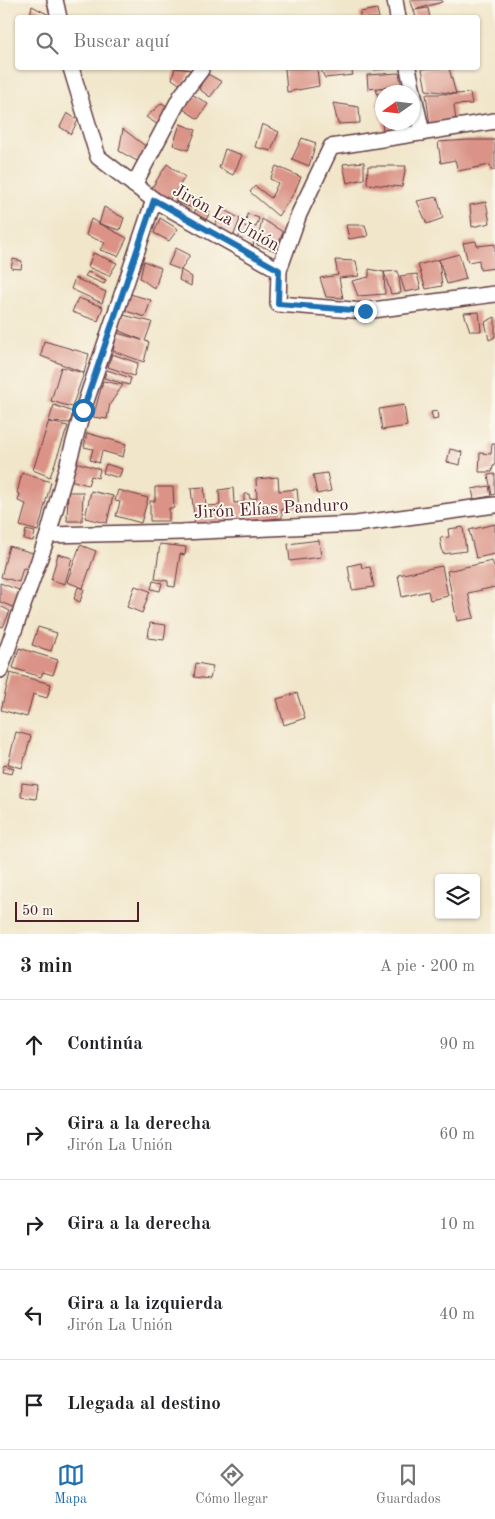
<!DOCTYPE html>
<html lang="es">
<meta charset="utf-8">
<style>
:root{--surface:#fff;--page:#f6f6f6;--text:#202124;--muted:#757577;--line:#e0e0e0;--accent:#1f6fb2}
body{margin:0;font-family:"Old Standard TT",serif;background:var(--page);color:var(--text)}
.controls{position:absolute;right:15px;bottom:15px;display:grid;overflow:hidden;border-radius:5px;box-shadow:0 1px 4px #0004}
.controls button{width:45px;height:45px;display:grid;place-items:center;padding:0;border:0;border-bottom:1px solid var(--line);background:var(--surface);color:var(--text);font:25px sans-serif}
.compass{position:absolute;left:375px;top:85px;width:45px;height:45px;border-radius:50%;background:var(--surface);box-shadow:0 1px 4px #0004;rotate:256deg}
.scale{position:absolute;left:15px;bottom:12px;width:124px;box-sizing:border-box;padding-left:5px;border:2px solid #4a1f2b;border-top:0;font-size:14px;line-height:18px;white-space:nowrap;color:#4a1f2b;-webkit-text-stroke:4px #fbf7ec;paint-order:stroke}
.stop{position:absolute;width:15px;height:15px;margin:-11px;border:4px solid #1f6fb2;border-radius:50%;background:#fff}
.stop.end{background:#1f6fb2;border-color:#fff;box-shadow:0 1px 5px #0008}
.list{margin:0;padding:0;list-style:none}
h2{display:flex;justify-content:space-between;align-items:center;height:65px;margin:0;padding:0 20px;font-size:21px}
h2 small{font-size:16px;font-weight:400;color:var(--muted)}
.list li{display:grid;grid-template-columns:32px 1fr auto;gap:15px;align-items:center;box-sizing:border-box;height:90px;padding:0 20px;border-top:1px solid var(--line)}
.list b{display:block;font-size:19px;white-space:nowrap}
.list p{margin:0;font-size:16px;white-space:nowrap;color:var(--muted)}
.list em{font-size:16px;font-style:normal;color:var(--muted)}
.icon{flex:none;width:28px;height:28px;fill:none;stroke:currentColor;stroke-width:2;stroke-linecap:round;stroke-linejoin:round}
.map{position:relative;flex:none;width:495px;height:934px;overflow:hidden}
.search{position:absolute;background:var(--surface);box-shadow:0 1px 4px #0004;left:15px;right:15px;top:15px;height:55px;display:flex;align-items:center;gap:12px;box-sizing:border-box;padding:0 18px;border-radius:5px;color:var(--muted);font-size:19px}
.sheet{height:515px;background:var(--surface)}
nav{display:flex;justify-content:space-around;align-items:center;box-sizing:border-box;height:70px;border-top:1px solid var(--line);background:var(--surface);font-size:14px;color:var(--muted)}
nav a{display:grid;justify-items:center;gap:2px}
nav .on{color:var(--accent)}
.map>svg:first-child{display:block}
.building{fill:#da9386}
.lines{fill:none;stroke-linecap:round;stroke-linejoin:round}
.street-casing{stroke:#633d43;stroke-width:18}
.street{stroke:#fff;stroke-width:15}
.route{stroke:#1f6fb2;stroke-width:6}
.labels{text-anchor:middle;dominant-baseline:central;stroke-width:4;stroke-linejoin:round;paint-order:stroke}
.street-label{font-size:18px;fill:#4a1f2b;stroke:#fbf7ec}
</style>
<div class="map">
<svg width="495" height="934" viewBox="0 0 495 934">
<rect width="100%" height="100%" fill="#fbf7ec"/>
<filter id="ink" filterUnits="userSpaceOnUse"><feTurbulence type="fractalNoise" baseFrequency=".02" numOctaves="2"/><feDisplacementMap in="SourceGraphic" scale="10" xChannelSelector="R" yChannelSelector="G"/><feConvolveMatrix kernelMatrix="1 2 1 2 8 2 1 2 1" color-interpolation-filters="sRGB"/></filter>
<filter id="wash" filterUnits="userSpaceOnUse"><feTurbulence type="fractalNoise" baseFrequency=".0096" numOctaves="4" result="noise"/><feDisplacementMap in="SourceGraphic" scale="20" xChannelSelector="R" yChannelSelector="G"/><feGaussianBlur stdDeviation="1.12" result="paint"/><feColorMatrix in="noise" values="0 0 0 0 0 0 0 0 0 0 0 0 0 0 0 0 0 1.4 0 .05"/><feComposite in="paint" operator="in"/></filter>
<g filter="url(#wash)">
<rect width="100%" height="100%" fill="#f1e6ca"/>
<g id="blocks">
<g class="building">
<path d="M410,0h32v2l-28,8z"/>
<path d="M32,6l17,9v3h-20z"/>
<path d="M428,8l2,10h-14l-2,-8z"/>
<path d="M377,9l2,9h-19v-6z"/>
<path d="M175,68l17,2 -10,16 -10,-7z"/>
<path d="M285,68h32l2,18 -32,6z"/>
<path d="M320,68h31l2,7 -28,3z"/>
<path d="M373,68h13v1l-12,1z"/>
<path d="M433,68h16l7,26 14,-1 2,11 -18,1 2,17 -26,4 -4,-32h30l-30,-4 -4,-21z"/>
<path d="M206,73l16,9 -12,15 -11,-8z"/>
<path d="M399,73l4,19h-21v30l-5,-21 3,-1 -4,-10 20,-4 -28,3 -1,-14z"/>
<path d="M192,94l16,10 -10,15 -15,-10z"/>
<path d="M162,103l8,6 -10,17 -14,-9z"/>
<path d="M333,103l26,4 1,16 -22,1z"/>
<path d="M67,113l11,7 -7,14 -11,-7z"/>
<path d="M382,122h30l1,6 -30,3z"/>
<path d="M180,124l16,6 -8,20 -15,-5z"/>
<path d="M262,124l17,8 -8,19 -16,-4z"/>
<path d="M123,129l25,19 -9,14 -20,-11z"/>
<path d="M302,138l14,5 -7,23 -17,-7z"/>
<path d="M468,140h27v30h-4l-1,-5 -32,6 -3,-11 -14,3 -3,-21z"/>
<path d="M225,149l17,6 -9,20 -14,-7z"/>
<path d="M364,162v17l-17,4 -4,-19z"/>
<path d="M167,164l18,13 -17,25 -17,-13z"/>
<path d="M276,166l25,11 -7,16 -16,23 -28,-24 5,-6 16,12 7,-15 -8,-4z"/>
<path d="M368,166h38l-4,21 -35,-3z"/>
<path d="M180,191l15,9 -3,8 -17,-7z"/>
<path d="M437,197l6,21 -16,6 -10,-23z"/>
<path d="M486,202l4,21 -18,4 -2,-22z"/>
<path d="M198,205l12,7 -4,8 -12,-7z"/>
<path d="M104,207l20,11 -4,12 -21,-6z"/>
<path d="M221,208l19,11 -7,18 -19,-8z"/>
<path d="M247,214l12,4 -3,9 -10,-4z"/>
<path d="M160,218l18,11 -9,12 -15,-8z"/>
<path d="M91,219l36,19 -9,18 -18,-6 5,-7 -19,-8z"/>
<path d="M262,219l21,13 -7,19 -19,-6z"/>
<path d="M243,225l12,7 -2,16 -15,-8z"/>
<path d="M346,225h19l3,11 -19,3z"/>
<path d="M476,241l1,5 18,-2v24l-15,2 -1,-10 -11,2 -5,-19z"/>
<path d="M176,248l14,7 -9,15 11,7 -1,9 -12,-6 2,-10 -13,-5z"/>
<path d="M93,253l24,10 -8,13 -21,-9z"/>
<path d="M459,254l7,25 -19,5 -8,-24 3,26 -16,3 -8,-24z"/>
<path d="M13,259l9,2 -1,8 -10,-1z"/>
<path d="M335,260l21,1 3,15 -20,2 4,20 -17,-1 -6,-19 18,-3z"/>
<path d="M144,261l17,7 -6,21 -15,-11z"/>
<path d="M369,269l15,3 1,22 -27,2 -6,-15 17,-4z"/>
<path d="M398,271l3,22 -10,1 -7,-22z"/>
<path d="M88,272l18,8 -2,4 -19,-8z"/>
<path d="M417,274l4,15 -16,3 -5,-16z"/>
<path d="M75,278l31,14 -4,11 -31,-14z"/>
<path d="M130,294l21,6 -6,17 -19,-6z"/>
<path d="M78,298l25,9 -5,14 -26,-9z"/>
<path d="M479,312l2,19h-11l-6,-18z"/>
<path d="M123,315l29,7 -7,19 4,1 -5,20 -31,-11 4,-18 25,7 -23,-9z"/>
<path d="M495,317v20l-6,3 -4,-18z"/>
<path d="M44,341l45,13 -5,19 -43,-17z"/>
<path d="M112,354l26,9 -4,13 -26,-9z"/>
<path d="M61,367l23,6 -12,34 -21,-6z"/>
<path d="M107,370l24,8 -2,7 -25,-7z"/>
<path d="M103,381l20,4 -13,19 -3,15 -14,-2z"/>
<path d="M54,405l19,7 -3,11 -21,-1 19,4 -18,51 -17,-7z"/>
<path d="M404,405l3,21 -25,4 -3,-21z"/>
<path d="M437,411l1,8 -5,1 -2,-8z"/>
<path d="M87,433l39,11 -3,13 -21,-6 -3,12 -9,-3 3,-11 -9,-2z"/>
<path d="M492,444h3v22h-2l-1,6h-13l1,-19 11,1z"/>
<path d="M450,449l12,3 -2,13 -13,-3z"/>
<path d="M75,462l25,7 -2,9 -7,-2 -3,9 -18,-5z"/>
<path d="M106,464l16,5 -3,9 -16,-5z"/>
<path d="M22,473l29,9 -13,49 -18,-5 6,-22 -8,-3 2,-7 -3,-1z"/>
<path d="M327,473l4,18 -14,3 -4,-19z"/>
<path d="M495,474v20l-3,1 -4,-20z"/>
<path d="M278,477l1,14 18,-2 2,19 -17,1v9l-87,7 -4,-37 13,-1 2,19 14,-1 -1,-15 14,-2 1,15 10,-1v-8h5l1,5 7,-1 -1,-19z"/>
<path d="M489,486l2,10 -17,3 -2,-10z"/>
<path d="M155,487h18l1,21h-5v13h-19v-20h5z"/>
<path d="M118,490l30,8 -7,25 -25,-7 4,-14 -5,-1z"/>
<path d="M91,491l22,5 -6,27 -22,-5z"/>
<path d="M68,492h15l-1,29h-15z"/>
<path d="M495,524v30l-19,4 -7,-28z"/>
<path d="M463,527l3,24 -23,3 -3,-16 9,-1 -1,-8z"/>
<path d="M26,530l9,2 -2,9 -9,-2z"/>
<path d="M319,540l2,17 -31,4 -2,-17z"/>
<path d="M160,544l26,3 -1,8 -5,-1 -5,33 -7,-1v-5l-13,-2z"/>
<path d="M80,545l16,6 -13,37 -16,-6z"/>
<path d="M9,546l24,7 -5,16 -5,-1 -4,14 -18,-5z"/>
<path d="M58,554l14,4 -7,26 -14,-4z"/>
<path d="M492,561l3,7v19l-27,6 6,25 -17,3 -10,-50z"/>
<path d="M361,563l1,5 8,-1 4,20 -22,3 -4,-24z"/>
<path d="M442,566l6,30 -18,4 -2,-9 -26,6 -4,-22z"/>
<path d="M153,581l9,2 -2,8 -9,-2z"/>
<path d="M0,583l19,7 -6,17 -13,-5z"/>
<path d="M135,586l15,5 -8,22 -15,-6z"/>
<path d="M78,587l6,2 -4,13 -6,-3z"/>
<path d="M0,606l10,5 -7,16 -3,-1z"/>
<path d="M150,623l16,2 -2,15 -16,-2z"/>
<path d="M38,627l19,6 -6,18 -19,-6z"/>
<path d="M19,648l39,12 -5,15 -10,-3 -2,5 -28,-9z"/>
<path d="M196,663l17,3 -3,13 -16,-2z"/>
<path d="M10,673l41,11 -4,14 -14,-4 -6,23 -26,-7z"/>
<path d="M297,693l8,25 -21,7 -7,-26z"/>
<path d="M16,732l15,4 -9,32 -14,-4z"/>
<path d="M4,765l10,3 -2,6 -10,-2z"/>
<path d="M22,783l16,2 -2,14 -15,-2z"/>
</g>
</g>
</g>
<g filter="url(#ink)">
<use href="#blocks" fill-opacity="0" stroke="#633d43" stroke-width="1"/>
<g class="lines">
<defs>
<g id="street">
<path d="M55,0l4,18"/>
<path d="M395,0l3,18"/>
<path d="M71,68l27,89 56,43 125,70"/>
<path d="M408,68l14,65"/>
<path d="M495,121l-164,26 -32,67 -20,56 -1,34 87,7 130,-17"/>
<path d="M134,185l47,-89 20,-26"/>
<path d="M48,535l134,-3 174,-8 139,-19"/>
<path d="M0,670l48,-135 35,-125 71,-210"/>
</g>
</defs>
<use href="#street" class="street-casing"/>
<use href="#street" class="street"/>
</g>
</g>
<g class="lines" filter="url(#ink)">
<path class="route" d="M83,410l71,-210 125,70 -1,34 87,7"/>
</g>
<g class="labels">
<g class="street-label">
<text transform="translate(226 218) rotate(29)">Jirón La Unión</text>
<text transform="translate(271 509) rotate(-3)">Jirón Elías Panduro</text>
</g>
</g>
</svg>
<div class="controls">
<button><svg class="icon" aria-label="layers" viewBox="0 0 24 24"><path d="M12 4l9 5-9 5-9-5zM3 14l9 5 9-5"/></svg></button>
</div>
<svg class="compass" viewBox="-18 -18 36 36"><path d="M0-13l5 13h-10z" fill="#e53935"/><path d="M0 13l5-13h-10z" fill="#757577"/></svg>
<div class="scale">50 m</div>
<div class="stop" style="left:83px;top:410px"></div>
<div class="stop end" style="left:365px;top:311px"></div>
<div class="search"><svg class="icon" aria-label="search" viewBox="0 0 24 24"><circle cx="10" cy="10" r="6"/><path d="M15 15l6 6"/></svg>Buscar aquí</div>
</div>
<section class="sheet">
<h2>3 min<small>A pie · 200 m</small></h2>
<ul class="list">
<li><svg class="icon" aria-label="ahead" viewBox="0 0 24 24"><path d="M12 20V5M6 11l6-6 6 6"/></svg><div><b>Continúa</b></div><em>90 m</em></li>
<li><svg class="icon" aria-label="right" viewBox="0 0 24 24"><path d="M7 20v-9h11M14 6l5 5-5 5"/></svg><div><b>Gira a la derecha</b><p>Jirón La Unión</p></div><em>60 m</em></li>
<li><svg class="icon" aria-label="right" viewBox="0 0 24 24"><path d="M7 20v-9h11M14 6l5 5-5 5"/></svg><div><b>Gira a la derecha</b></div><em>10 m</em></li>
<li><svg class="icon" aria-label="left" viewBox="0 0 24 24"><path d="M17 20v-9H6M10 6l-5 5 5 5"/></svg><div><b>Gira a la izquierda</b><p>Jirón La Unión</p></div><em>40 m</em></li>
<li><svg class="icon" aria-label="arrive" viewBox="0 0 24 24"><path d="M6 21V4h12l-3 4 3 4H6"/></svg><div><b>Llegada al destino</b></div></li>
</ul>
</section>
<nav>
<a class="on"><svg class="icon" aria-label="map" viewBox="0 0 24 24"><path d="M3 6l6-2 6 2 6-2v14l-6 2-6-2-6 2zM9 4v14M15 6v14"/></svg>Mapa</a>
<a><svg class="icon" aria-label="directions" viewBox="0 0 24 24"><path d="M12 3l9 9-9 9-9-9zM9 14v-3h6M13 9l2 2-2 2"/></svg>Cómo llegar</a>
<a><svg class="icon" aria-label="saved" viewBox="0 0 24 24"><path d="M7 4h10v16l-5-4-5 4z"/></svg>Guardados</a>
</nav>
